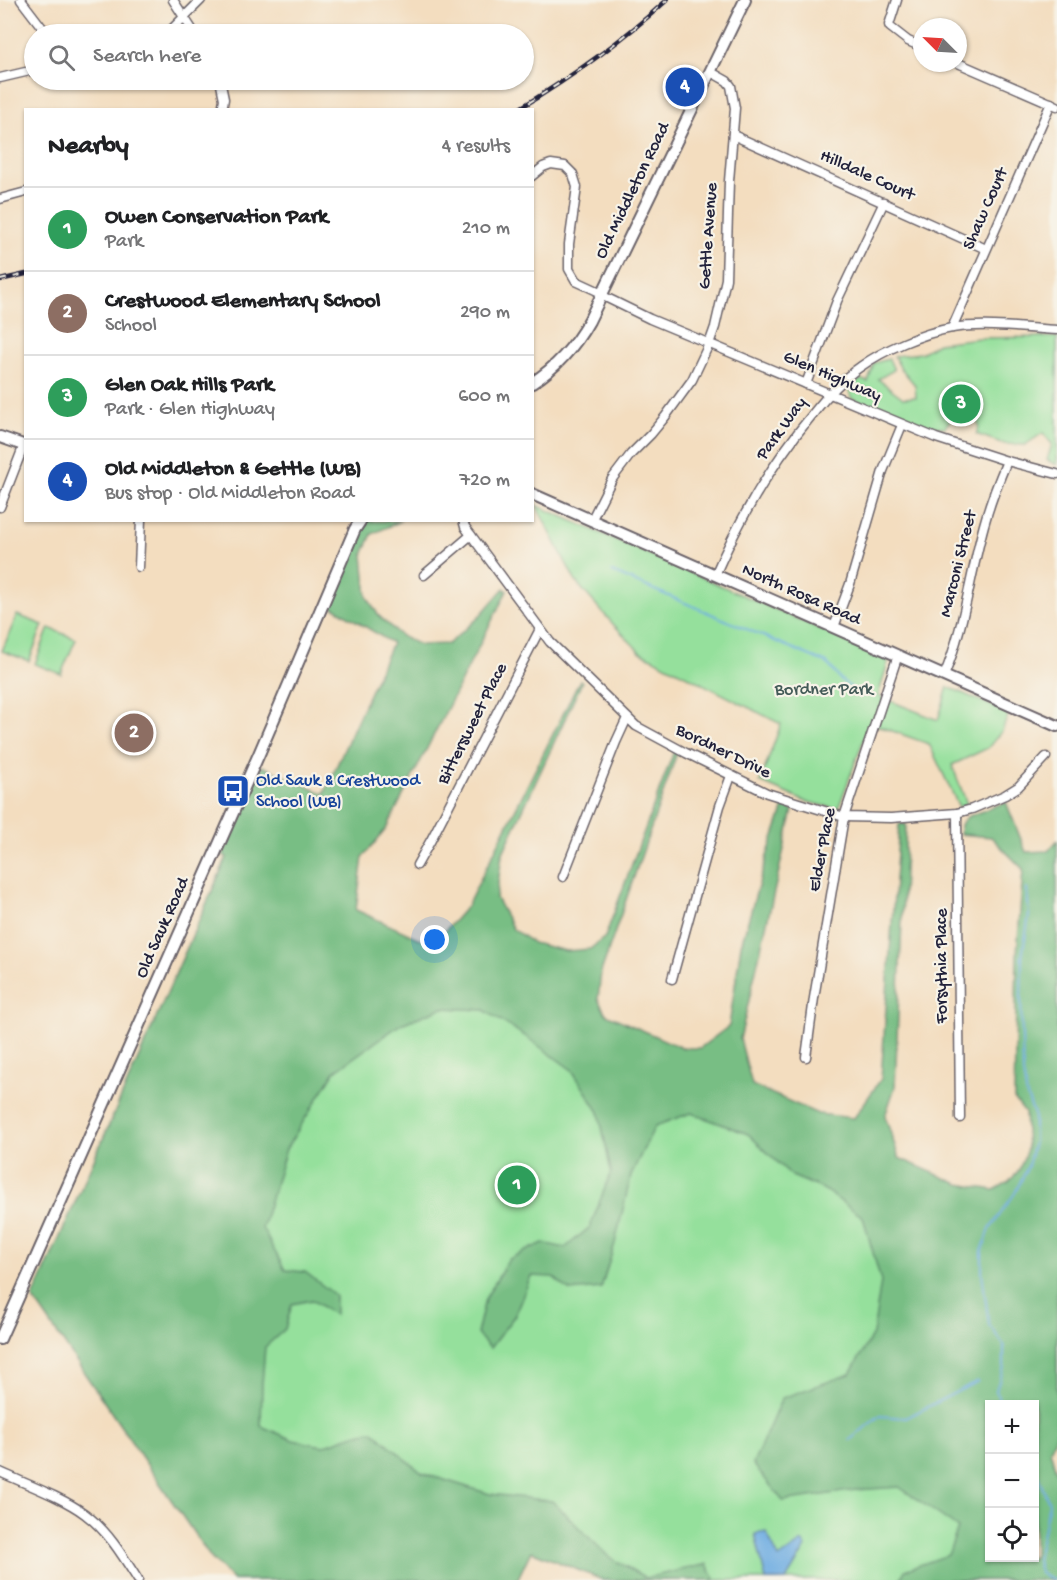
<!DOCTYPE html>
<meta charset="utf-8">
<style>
:root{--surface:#fff;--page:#f6f6f6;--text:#202124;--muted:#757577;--line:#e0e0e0;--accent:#0b8043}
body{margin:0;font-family:"Gochi Hand",sans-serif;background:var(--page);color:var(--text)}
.controls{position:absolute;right:18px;bottom:18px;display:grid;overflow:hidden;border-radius:0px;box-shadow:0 2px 4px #0004}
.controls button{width:54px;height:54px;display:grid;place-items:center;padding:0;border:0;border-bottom:2px solid var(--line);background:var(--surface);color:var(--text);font:30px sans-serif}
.compass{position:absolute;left:913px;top:18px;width:54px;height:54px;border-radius:50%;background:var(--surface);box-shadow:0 2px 4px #0004;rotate:294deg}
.you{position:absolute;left:435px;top:940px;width:21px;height:21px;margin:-15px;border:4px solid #fff;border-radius:50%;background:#1a73e8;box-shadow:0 0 0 9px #1a73e833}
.badge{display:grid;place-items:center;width:39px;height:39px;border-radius:50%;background:var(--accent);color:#fff;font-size:20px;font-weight:700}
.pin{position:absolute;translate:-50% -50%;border:3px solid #fff;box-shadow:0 2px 6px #0006}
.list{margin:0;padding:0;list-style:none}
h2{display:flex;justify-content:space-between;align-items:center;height:78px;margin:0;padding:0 24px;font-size:26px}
h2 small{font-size:20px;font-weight:400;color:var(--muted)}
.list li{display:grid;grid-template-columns:39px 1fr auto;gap:18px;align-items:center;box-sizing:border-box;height:84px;padding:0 24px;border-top:2px solid var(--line)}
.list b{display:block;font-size:22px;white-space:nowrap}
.list p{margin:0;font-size:20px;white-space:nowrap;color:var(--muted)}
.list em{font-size:20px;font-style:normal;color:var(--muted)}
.icon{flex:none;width:33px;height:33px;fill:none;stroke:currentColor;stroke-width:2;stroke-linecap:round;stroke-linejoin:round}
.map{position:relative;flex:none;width:1057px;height:1580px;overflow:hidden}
.search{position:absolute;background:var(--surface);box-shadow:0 2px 4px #0004;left:24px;top:24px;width:510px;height:66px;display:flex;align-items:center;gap:15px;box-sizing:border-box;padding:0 21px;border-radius:33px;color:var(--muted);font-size:22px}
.panel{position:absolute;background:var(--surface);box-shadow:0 2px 4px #0004;left:24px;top:108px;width:510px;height:414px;border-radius:0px}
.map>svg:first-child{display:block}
.green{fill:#95e09c;stroke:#5c816c;stroke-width:1.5;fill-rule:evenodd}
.forest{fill:#78be84;stroke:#4d7060;stroke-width:1.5;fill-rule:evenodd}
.water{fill:#70ade2;stroke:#49688e;stroke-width:1.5}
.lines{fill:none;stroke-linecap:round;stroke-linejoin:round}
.stream{stroke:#70ade2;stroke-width:2}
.minor-casing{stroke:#6b6369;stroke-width:11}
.tertiary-casing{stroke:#6b6369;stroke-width:14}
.minor{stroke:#fff;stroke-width:8}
.tertiary{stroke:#fff;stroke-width:10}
.rail-casing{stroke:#22223b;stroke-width:4.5}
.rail{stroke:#f7f3e8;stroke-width:2;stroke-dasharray:7;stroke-linecap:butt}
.labels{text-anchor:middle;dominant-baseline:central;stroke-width:4.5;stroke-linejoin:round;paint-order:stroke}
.street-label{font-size:18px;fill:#22223b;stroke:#f7f3e8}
.park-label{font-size:18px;fill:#445b58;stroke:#f7f3e8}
.transit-label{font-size:18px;fill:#164399;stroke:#f7f3e8;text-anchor:start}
</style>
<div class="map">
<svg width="1057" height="1580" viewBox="0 0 1057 1580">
<rect width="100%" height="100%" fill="#f7f3e8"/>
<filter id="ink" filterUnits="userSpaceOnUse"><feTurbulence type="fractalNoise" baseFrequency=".0167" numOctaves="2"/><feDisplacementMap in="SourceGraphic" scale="12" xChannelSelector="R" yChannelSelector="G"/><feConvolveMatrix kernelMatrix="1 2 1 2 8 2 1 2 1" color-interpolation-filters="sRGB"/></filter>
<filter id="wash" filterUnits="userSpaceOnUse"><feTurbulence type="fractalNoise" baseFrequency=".008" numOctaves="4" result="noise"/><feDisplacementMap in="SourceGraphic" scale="24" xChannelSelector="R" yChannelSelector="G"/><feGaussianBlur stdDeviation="1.35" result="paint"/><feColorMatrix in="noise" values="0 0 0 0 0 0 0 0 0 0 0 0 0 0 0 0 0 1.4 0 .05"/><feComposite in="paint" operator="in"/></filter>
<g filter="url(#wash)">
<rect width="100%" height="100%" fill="#f3ddbf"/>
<g class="green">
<path d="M1057,337v128l-10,-5 5,-16 -9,-11 -18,12 -21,-1 -28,-10 3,-7 -4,-14 -13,-4 -7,5 -10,13h-20l-74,-29 -2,-8 11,-11 8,3 6,-19 15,-4 5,11 -16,9 25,19 13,-1 -1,-12 -15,-18 -6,-11 27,-3 17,-10 41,-5z"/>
<path d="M536,505l353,154 -11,37 60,24 10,-33 61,26 -7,18 -14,17 -36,17 15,39 -8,3 -30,-63 -59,-21 -32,86 -34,-8 -44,-19 21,-58 -141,-72 -27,-28 -37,-42z"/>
<path d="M17,615l26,10 -14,36 -27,-10z"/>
<path d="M49,628l27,11 -15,35 -26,-10z"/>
<path d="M227,857l830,377v199l-7,17 7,25v105h-454l-72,-29 -14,29h-284l-22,-22 -178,-260zM990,1404h44v154h-44z"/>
</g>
<path class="forest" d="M367,521h34l-29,13 -9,21 4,42 12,19 22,20 19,9 28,-1 29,-25 27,-31 3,3 -121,238 -23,28 -7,53 66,30 23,-9 22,-25 113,-226 2,2 -80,173 -6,43 17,31 20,14 33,8 24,-2 15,-12 69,-186 3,2 -76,219 -3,27 8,15 76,34h18l29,-22 12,-81 26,-89 17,-49 9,3 -53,229 12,46 66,29 36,4 27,-39 18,-255h7l-11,263 -10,29 14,42 60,26 35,6 15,-8 10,-12 8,-21 -2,-36 -11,-14 3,-145 6,-85 -32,-32 -31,-3c0,-8 1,-12 7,-17l39,-15 20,50 22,-1 9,-10v592l-7,17 7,25v105h-157l5,-10 43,-15 10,-27 -59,-41 -43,3 -73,11 -30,-37 29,-66 68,-24 23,-40 8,-53 -18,-64 -40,-28 -31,-13 -44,-42 -57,-21 -36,13 -24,49 -16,68 -14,45 -31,3 -17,-14 -22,-1 -16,39 -25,33 -13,-14 8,-35 24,-40 34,-16 22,5 25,-21 21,-55 -12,-60 -27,-42 -47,-34 -41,-26 -42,-2 -41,16 -66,47 -49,78 -24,79 23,42 20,2 30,23v20l-23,-15 -20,4 -7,25 -20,18 -3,37 -1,42 32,14 30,6 30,-11 20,-4 49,42 68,21 62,7 57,56 37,21 61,-14 8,16h-112l-72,-29 -14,29h-284l-22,-22 -178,-260 194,-441 -4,-2 39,-89 62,28 68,-151 -62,-38zM990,1404h44v154h-44z"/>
<path class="water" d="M766,1532l13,26 23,-16 4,5 -20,33h-20l-11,-46z"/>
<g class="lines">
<g class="stream">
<path d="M612,572l215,91 14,17 21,16"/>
<path d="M1000,1404l-4,-14 8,-23v-22l-15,-20 -7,-52v-22l8,-22 25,-36 13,-27 6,-24v-28l-7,-17 -4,-24 -2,-74 1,-42 7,-42 -2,-26"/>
<path d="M850,1440l29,-24 27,2 72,-37"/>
<path d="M1034,1473l4,4 11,26 -12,57 3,13 14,7"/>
</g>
</g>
</g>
<g filter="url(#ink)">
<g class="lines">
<defs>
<g id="minor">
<path d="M21,0l26,34"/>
<path d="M173,0l22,34"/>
<path d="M897,0l-8,25 1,2 18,14 14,6"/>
<path d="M167,34l34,-34"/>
<path d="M958,63l99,43"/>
<path d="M0,78l34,-8"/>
<path d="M220,80l4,19 -2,11"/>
<path d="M733,135l253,114"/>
<path d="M532,176l11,-9 8,-3 14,2 8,8 4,13 -8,57v25l7,12 26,12"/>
<path d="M0,199l26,-7"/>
<path d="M601,295l49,24 286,119 71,23 50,13"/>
<path d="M952,328l99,-225"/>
<path d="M806,384l31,-83 47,-99"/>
<path d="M0,507l24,-62"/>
<path d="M592,519l20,-40 19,-25 20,-20 14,-17 27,-37 17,-36 6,-17 11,-48 3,-98 6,-73 -4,-22 -4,-5 -16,-9"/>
<path d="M463,520l2,7 85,115 86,84 50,27 81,40 77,24 47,1 66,-5 15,-4 33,-14 13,-8 28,-30"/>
<path d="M139,567l2,-47"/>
<path d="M424,575l47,-40"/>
<path d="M715,575c25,-57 57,-112 97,-160 14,-18 29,-35 48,-48 23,-17 63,-34 92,-39 33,-5 72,0 105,2"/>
<path d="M834,627l16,-43 33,-113 19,-46"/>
<path d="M944,676c20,-48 26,-100 40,-151 6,-22 14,-43 23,-64"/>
<path d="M957,813l3,305"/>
<path d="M417,865l14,-25 109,-211"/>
<path d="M563,877l53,-135 11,-24"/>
<path d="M672,979l48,-173 11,-30"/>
<path d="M806,1057l8,-59 30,-181 54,-162"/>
<path d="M0,1472c26,12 62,25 85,42 23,17 38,42 53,66"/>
</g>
<g id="tertiary">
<path d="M532,383c25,-16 43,-37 57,-62l156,-321"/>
<path d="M0,437l26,9"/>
<path d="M532,494l525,232"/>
<path d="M0,1339l259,-585 96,-225 6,-9"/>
</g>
</defs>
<use href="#minor" class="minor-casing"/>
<use href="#tertiary" class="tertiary-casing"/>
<use href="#minor" class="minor"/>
<use href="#tertiary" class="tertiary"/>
<defs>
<g id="rail">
<path d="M517,110c53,-32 104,-68 150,-110"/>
<path d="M0,280l26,-6"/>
</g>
</defs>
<use href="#rail" class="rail-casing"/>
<use href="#rail" class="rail"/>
</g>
</g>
<defs>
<symbol id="bus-square" viewBox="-11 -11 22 22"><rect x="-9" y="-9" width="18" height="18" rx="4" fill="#1a4fb4" stroke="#f7f3e8"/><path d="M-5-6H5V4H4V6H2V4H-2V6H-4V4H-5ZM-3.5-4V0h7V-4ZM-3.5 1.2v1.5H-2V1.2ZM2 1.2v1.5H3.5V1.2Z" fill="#fff"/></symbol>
</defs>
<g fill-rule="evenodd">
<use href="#bus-square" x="214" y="772" width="38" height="38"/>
</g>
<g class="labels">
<g class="street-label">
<text transform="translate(867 176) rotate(24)">Hilldale Court</text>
<text transform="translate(633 191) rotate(-64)">Old Middleton Road</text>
<text transform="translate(986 209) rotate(-66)">Shaw Court</text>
<text transform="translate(709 236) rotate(-86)">Gettle Avenue</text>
<text transform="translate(832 377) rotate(23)">Glen Highway</text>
<text transform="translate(782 429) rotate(-54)">Park Way</text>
<text transform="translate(959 564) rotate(-76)">Marconi Street</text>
<text transform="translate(801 595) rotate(24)">North Rosa Road</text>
<text transform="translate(473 724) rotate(-63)">Bittersweet Place</text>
<text transform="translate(723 752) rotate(26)">Bordner Drive</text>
<text transform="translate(823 850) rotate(-79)">Elder Place</text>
<text transform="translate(163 928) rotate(-66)">Old Sauk Road</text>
<text transform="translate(942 966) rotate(-90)">Forsythia Place</text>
</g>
<g class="park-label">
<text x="824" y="690">Bordner Park</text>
</g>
<g class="transit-label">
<text x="256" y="781">Old Sauk &amp; Crestwood<tspan x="256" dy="21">School (WB)</tspan></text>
</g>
</g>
</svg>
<div class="controls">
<button>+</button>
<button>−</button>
<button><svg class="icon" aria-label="locate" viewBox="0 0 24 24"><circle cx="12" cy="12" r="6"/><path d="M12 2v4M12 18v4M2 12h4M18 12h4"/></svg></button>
</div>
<svg class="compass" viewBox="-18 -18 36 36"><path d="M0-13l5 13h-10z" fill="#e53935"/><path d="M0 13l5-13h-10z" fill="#757577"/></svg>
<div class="you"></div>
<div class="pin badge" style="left:517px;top:1185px;background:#2e9e5b">1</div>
<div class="pin badge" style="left:134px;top:733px;background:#8d6e63">2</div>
<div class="pin badge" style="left:961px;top:404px;background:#2e9e5b">3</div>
<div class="pin badge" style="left:685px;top:87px;background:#1a4fb4">4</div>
<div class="search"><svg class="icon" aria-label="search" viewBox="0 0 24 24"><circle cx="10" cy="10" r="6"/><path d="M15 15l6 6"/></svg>Search here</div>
<section class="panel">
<h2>Nearby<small>4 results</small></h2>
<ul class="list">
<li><span class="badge" style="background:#2e9e5b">1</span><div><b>Owen Conservation Park</b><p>Park</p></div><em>210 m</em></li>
<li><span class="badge" style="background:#8d6e63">2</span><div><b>Crestwood Elementary School</b><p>School</p></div><em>290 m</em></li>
<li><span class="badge" style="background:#2e9e5b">3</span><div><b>Glen Oak Hills Park</b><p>Park · Glen Highway</p></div><em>600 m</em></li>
<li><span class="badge" style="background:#1a4fb4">4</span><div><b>Old Middleton &amp; Gettle (WB)</b><p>Bus stop · Old Middleton Road</p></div><em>720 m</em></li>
</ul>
</section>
</div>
